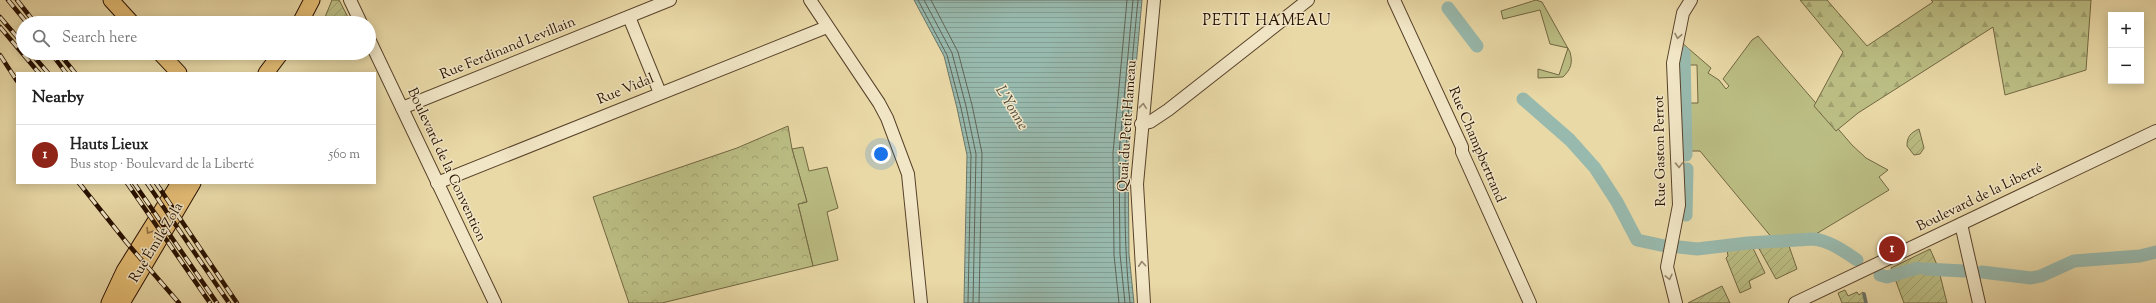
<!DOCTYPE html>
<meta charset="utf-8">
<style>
:root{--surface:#fff;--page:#f6f6f6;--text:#222;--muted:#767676;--line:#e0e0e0;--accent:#8f2418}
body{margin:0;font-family:"Sorts Mill Goudy",serif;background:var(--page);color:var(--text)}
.controls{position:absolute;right:12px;top:12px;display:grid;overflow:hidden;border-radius:0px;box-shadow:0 2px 10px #0003}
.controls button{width:36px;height:36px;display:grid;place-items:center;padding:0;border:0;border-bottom:1px solid var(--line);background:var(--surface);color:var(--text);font:20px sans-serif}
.you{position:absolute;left:881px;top:154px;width:14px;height:14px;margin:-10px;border:3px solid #fff;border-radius:50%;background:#1a73e8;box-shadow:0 0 0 6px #1a73e833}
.badge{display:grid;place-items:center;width:26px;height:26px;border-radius:50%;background:var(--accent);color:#fff;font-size:13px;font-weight:700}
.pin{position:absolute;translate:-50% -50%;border:2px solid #fff;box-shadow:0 1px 4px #0006}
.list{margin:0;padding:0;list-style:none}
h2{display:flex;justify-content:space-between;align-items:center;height:52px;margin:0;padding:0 16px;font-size:17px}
h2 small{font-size:13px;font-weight:400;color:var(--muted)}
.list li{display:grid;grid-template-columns:26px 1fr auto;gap:12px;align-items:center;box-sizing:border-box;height:60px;padding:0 16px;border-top:1px solid var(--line)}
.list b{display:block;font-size:15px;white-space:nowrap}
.list p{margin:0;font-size:13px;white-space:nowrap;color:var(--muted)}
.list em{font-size:13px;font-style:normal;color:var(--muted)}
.icon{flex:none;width:22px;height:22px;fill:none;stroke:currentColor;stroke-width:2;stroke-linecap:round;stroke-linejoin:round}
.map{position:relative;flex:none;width:2156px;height:303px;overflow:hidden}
.search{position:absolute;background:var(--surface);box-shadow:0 2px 10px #0003;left:16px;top:16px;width:360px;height:44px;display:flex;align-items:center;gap:10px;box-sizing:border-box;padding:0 14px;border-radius:22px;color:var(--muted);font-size:15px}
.panel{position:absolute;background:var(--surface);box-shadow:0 2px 10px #0003;left:16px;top:72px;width:360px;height:112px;border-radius:0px}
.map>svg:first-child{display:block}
.grass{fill:#bbbe84;stroke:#726742}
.forest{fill:url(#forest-firs);stroke:#726742}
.park{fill:url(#park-crowns);stroke:#726742}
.garden{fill:url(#garden-furrows);stroke:#726742}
.water{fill:url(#water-rules);stroke:#6b7568}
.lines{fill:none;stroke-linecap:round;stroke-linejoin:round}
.shore{stroke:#606456;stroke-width:1}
.stream{stroke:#6b7568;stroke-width:3.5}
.canal{stroke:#98b9ad;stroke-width:13}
.minor-casing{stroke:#58422a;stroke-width:14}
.major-casing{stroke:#281000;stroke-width:17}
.minor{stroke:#f1e6c6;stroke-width:12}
.major{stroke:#e4bc74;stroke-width:15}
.rail-casing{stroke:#281000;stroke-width:4.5}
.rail{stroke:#f1e6c6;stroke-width:3;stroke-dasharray:9;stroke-linecap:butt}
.oneway{stroke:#97866d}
.oneway2{stroke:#8f6f40}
.labels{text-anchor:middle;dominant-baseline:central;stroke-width:3;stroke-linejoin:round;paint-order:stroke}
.street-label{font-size:14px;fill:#281000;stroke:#f1e6c6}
.neighbourhood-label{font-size:15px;letter-spacing:1px;fill:#281000;stroke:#f1e6c6}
.water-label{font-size:15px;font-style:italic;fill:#4f4b3d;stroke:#f1e6c6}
</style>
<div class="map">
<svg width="2156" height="303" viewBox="0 0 2156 303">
<defs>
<pattern id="forest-firs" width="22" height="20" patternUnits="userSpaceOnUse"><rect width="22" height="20" fill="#bbbe84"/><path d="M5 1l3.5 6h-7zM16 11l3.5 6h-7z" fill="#a1a270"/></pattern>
<pattern id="park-crowns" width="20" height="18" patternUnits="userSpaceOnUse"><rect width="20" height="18" fill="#bbbe84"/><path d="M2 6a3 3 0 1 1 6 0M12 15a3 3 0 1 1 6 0" fill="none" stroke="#a1a270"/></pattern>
<pattern id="garden-furrows" width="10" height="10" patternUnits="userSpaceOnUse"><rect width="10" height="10" fill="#bbbe84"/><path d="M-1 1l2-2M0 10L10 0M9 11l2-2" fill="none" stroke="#a1a270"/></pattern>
<pattern id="water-rules" width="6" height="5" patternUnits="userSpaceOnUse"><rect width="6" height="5" fill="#98b9ad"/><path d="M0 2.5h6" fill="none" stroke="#839e93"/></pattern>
</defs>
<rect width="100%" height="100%" fill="#e9d9a7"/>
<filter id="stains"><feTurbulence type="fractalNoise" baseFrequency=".005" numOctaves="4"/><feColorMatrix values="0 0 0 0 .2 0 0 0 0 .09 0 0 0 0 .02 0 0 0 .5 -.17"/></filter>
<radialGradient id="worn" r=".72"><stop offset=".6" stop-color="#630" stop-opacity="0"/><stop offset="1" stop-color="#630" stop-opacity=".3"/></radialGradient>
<g class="grass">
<path d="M1536,0l6,2 28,50c3,11 1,17 -7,25l-25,1v-9l21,6 9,-27 -18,-4 -10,-34 -37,9 -2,-8z"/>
<path d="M1758,36l94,109 14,13 22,12 -9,7 10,13 -78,47 -38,2 -73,-88h-10l-1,-48h9l-1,-38h-10v-8l-7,-6 1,-9 30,26 -3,5 11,7 7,9 3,-3 -6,-7 29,-39z"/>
<path d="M803,147l6,24 18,-4 11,41 -11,4 11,48 -25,6 -15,-62 9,-2 -15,-53z"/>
</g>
<path class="forest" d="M1800,0h27l40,46 66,-44 -2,-2h160l-5,70 -81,25 -12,-68 -135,86 -22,18 -22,-25 29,-54z"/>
<path class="park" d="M788,126l4,23 15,53 -9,2 15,62 -151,37h-33l-36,-106 144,-49z"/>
<g class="garden">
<path d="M332,0h7l12,23 -28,-1z"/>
<path d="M1919,129l5,19 -4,6 -6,1 -7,-9c0,-9 3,-13 12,-17z"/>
<path d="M1788,243l9,26 -21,10 -19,-34z"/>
<path d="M1752,246l13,27 -16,8 2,7 -11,5 -14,-35 2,-2 -1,-6z"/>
<path d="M1930,249l8,18 9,36h-43l-13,-35z"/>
<path d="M1722,286l8,17h-42z"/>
<path d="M1845,290l3,6 9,-4 2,3 4,-3 4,11h-25l-4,-10z"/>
</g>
<path class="water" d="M914,0h228l-14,154 1,100 5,49h-170l3,-148 -10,-47 -13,-52z"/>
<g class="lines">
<g class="shore">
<path d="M918,0l29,55 14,53 10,47 -3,148"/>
<path d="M924,0l28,53 14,53 10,48 -3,149"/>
<path d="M931,0l27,52 14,53 10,48 -3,150"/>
<path d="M1119,303l-5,-48 -1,-102 14,-153"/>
<path d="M1125,303l-5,-49 -1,-100 14,-154"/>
<path d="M1130,303c-11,-101 -2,-202 8,-303"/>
</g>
<path class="stream" d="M1864,294l2,9"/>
<g class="canal">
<path d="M1448,8l29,38"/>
<path d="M1684,53l2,102"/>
<path d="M1523,99l47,41 25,28 22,34 20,38 28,6"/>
<path d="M1686,215l1,-46"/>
<path d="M1679,247l18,2 51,-6 65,-4c15,1 31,12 44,21"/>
<path d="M1925,269l39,2"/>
<path d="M1982,272l49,6 10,-2 33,-15 66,-5 16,-4"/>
<path d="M1880,275l7,2 31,-9"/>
</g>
<defs>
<g id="minor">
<path d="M350,0l11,23"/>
<path d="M810,0l69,103 8,15 21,56 13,129"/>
<path d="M1394,0l68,147v5l68,151"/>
<path d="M629,17l31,76"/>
<path d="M369,39l126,264"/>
<path d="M402,108l268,-108"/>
<path d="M1141,124l9,-2 18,-12 140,-110"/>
<path d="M437,183l390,-156"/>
<path d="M1961,224l18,79"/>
<path d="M1144,303l-7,-119 17,-184"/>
<path d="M1676,303l-9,-36 12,-62 -6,-142 10,-50 8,-13"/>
<path d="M1795,303l361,-172"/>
</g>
<g id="major">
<path d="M111,0l21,23"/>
<path d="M300,23l12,-23"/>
<path d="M160,53l19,20"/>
<path d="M266,73l15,-20"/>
<path d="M109,303l15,-32 55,-88"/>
<path d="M122,303l71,-120"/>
</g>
</defs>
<use href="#minor" class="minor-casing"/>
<use href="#major" class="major-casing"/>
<use href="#minor" class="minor"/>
<use href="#major" class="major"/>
<defs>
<g id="rail">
<path d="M8,0l19,23"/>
<path d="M17,0l18,23"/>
<path d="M0,17l23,27"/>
<path d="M0,27l39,46"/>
<path d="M31,53l17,20"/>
<path d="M51,53l15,20"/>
<path d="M59,53l16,20"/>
<path d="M0,55l17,26"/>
<path d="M79,183l48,60 52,60"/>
<path d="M127,183l83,120"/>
<path d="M134,183l83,120"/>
<path d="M147,183l82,120"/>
<path d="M156,183l81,120"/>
</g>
</defs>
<use href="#rail" class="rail-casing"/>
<use href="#rail" class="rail"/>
</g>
<defs><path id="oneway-chevron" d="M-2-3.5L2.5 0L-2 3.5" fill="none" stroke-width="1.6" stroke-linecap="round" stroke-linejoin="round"/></defs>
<g class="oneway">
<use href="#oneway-chevron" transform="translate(1678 36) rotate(101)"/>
<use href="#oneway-chevron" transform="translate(1143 106) rotate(-84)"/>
<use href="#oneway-chevron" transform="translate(1679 165) rotate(88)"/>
<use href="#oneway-chevron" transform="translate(1142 264) rotate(-94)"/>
<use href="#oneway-chevron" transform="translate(1669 277) rotate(76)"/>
</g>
<use class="oneway2" href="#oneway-chevron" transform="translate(149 231) rotate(122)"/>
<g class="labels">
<g class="street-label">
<text transform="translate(508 49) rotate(-22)">Rue Ferdinand Levillain</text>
<text transform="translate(626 90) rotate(-22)">Rue Vidal</text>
<text transform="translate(1128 126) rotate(-86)">Quai du Petit Hameau</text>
<text transform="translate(1476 145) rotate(67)">Rue Champbertrand</text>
<text transform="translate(1661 151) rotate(-91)">Rue Gaston Perrot</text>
<text transform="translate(446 165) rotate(65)">Boulevard de la Convention</text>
<text transform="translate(1980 198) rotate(-26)">Boulevard de la Liberté</text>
<text transform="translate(157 243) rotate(-59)">Rue Émile Zola</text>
</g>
<g class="neighbourhood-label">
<text x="1267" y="21">PETIT HAMEAU</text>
</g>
<g class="water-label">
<text transform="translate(1011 108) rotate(59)">L'Yonne</text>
</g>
</g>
<rect width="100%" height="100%" filter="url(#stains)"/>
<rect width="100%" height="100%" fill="url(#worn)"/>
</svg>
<div class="controls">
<button>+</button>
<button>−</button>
</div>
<div class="you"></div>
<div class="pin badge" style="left:1892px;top:249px">1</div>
<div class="search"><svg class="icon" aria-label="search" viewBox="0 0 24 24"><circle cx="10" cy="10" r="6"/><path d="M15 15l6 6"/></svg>Search here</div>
<section class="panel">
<h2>Nearby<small></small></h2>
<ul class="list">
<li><span class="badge">1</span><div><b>Hauts Lieux</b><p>Bus stop · Boulevard de la Liberté</p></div><em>560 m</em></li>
</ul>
</section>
</div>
